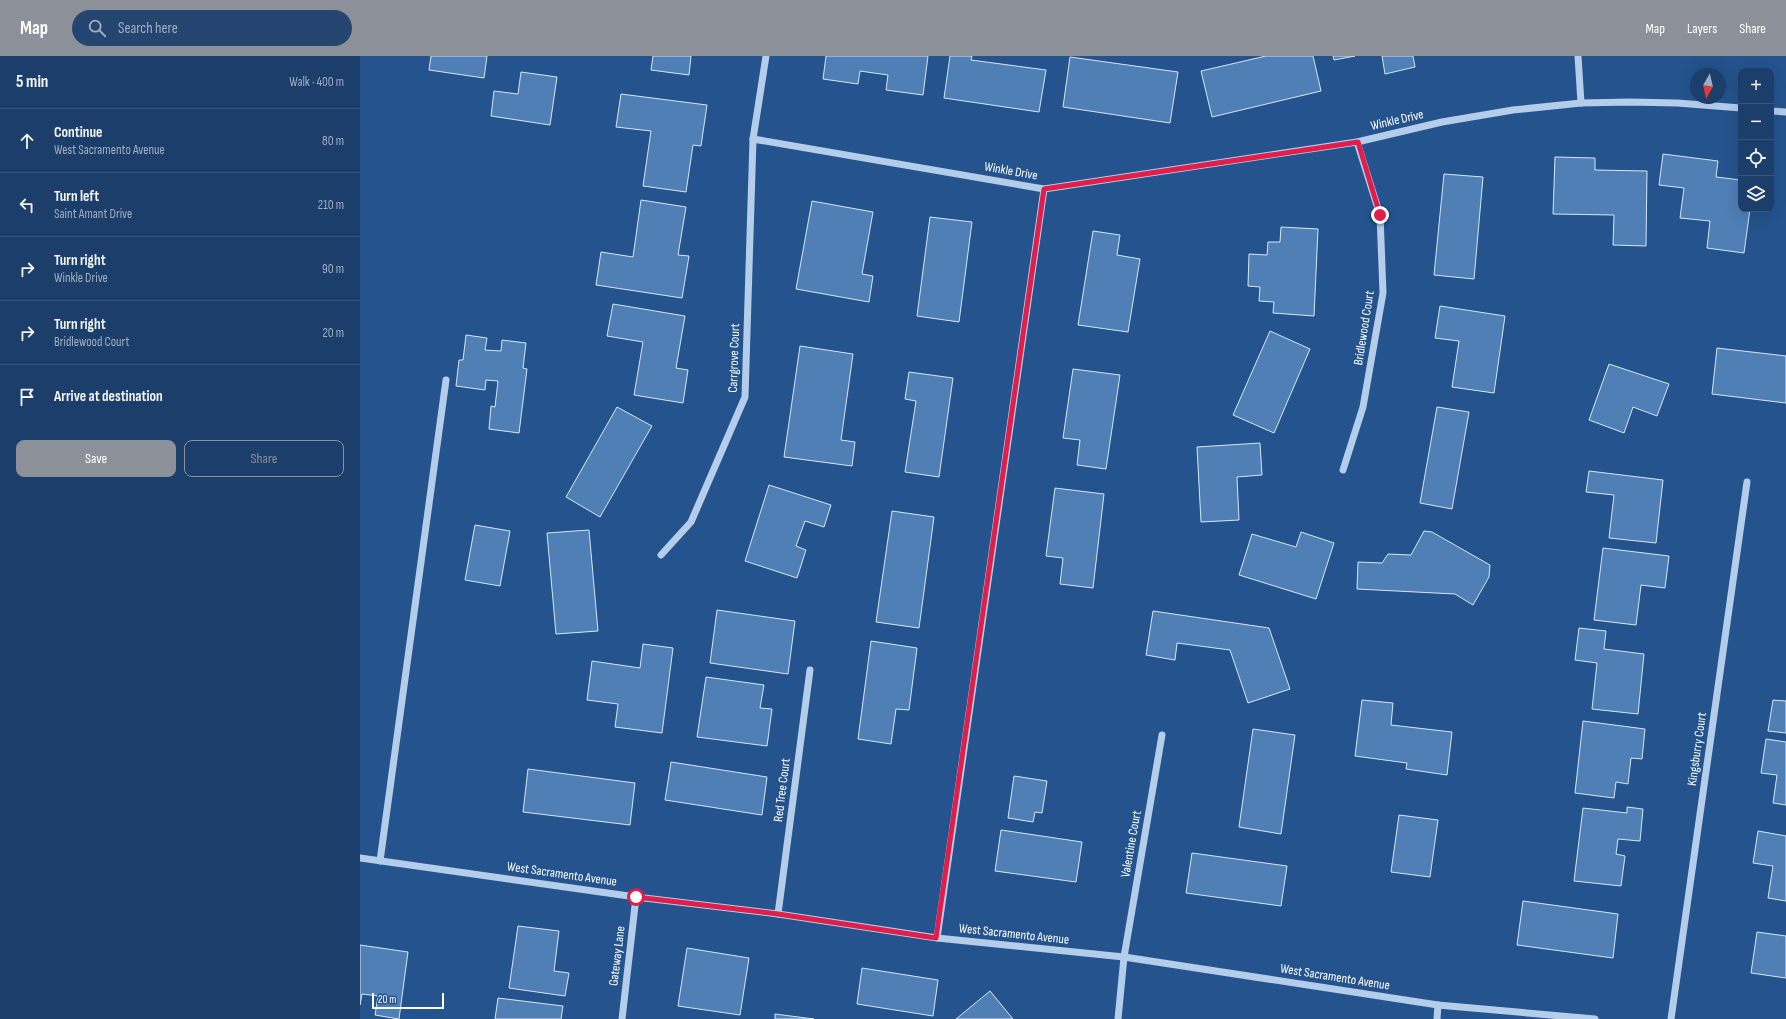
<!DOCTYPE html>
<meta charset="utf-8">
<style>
:root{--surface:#1b3e6a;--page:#244570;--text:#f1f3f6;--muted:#a0aec1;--line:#39577e;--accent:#8c9099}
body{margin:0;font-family:"Sofia Sans Condensed",sans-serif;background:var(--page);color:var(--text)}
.controls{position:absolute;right:12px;top:12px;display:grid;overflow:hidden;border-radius:8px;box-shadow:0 4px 16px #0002}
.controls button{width:36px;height:36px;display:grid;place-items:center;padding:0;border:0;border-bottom:1px solid var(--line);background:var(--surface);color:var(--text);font:20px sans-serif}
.compass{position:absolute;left:1330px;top:12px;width:36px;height:36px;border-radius:50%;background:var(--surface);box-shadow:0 4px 16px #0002;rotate:188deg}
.scale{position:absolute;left:12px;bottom:10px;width:72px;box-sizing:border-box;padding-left:4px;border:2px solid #fff;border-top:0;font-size:11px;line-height:14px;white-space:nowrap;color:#fff;-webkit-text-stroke:3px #24538d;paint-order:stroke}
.stop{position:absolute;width:12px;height:12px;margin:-9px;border:3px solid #e11d48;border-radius:50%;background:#fff}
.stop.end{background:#e11d48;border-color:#fff;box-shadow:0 1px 4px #0008}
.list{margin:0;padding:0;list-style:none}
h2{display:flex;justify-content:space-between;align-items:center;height:52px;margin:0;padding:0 16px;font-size:17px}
h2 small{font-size:13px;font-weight:400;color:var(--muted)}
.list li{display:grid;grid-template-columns:26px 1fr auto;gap:12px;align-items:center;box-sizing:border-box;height:64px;padding:0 16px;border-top:1px solid var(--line)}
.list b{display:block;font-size:15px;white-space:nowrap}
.list p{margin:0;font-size:13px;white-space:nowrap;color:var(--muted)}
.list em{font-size:13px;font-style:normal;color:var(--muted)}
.actions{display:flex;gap:8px;padding:12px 16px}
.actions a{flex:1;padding:9px 0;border:1px solid var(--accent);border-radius:8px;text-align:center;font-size:14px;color:var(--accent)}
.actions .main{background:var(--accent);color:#fff}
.icon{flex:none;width:22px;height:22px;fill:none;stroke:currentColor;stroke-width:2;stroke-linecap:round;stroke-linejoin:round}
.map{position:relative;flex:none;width:1426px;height:963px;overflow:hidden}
header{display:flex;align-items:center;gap:24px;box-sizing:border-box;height:56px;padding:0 20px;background:var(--accent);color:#fff}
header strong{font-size:19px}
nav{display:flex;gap:22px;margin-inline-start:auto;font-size:14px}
.search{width:280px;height:36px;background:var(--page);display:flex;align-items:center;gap:10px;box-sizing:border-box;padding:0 14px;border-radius:22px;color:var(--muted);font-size:15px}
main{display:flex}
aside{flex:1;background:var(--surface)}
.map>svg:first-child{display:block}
.building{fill:#507fb6;stroke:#d8e7f8}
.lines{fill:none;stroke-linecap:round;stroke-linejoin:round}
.minor{stroke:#b3cdeb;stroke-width:7}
.route{stroke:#e11d48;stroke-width:5}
.labels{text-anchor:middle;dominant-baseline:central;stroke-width:4;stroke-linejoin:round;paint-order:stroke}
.street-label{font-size:13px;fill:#fff;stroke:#24538d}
</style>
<header>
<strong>Map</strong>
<div class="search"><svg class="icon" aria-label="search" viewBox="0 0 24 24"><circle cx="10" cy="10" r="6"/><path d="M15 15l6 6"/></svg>Search here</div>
<nav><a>Map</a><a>Layers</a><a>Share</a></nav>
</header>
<main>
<aside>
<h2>5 min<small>Walk · 400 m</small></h2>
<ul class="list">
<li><svg class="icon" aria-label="ahead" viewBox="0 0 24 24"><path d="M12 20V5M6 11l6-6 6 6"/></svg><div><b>Continue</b><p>West Sacramento Avenue</p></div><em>80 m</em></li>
<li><svg class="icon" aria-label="left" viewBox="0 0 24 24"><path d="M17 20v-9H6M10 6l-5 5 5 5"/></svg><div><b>Turn left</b><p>Saint Amant Drive</p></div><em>210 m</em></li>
<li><svg class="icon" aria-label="right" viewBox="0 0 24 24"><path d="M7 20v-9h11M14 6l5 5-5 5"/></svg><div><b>Turn right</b><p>Winkle Drive</p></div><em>90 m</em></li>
<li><svg class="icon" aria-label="right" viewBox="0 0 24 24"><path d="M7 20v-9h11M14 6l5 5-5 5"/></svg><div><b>Turn right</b><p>Bridlewood Court</p></div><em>20 m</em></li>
<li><svg class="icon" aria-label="arrive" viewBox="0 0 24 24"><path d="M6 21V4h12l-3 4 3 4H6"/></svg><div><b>Arrive at destination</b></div></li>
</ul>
<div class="actions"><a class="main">Save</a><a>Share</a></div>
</aside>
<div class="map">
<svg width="1426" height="963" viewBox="0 0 1426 963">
<rect width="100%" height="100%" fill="#24538d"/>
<g class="building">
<path d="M71,0h56l-3,22 -55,-8z"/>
<path d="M293,0h38l-2,19 -38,-5z"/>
<path d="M466,0h102l-5,39 -37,-5 2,-15 -28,-4 -2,13 -35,-5z"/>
<path d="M590,0h22l-1,4 75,10 -7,42 -95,-14z"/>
<path d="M906,0h47l8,35 -109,26 -11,-46z"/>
<path d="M973,0h22l-21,4z"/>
<path d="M1022,0h31l2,11 -30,7z"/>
<path d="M710,1l108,15 -8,51 -107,-16z"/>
<path d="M161,16l36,5 -7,48 -59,-9 3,-25 24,3z"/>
<path d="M261,38l86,11 -6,41 -8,-1 -7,47 -43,-6 8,-55 -35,-4z"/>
<path d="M1303,98l55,7 -2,16 25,3v29h9l-6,44 -37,-5 3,-27 -30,-3 4,-30 -25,-3z"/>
<path d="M1195,101l40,1v12l52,1 -1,75 -33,-1 1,-30 -61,-1z"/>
<path d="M1084,118l39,3 -9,102 -40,-4z"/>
<path d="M281,144l45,7 -8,48 11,1 -7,42 -86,-13 5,-33 32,5z"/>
<path d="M452,145l61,11 -11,62 11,2 -4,26 -73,-13z"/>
<path d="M570,161l42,5 -13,100 -42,-6z"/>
<path d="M921,171l37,2 -4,87 -41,-3 1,-11 -15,-1 1,-14 -12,-1 1,-32 18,1 1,-13h12z"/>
<path d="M733,175l27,4 -3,20 23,4 -12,73 -50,-7z"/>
<path d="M253,248l72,12 -9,52 12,2 -5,33 -49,-8 9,-53 -36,-6z"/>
<path d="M1080,250l65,10 -11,77 -42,-6 7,-46 -24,-3z"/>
<path d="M910,275l40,18 -36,84 -41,-18z"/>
<path d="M106,279l21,3 -2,12 16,1 1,-11 24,3 -3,25 4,1 -8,64 -30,-4 2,-23 4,1 3,-26 -12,-1 -1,10 -29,-4 3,-26h4z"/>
<path d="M440,290l53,8 -12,86 14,2 -3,24 -68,-9z"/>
<path d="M1357,292l69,8v47l-74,-9z"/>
<path d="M1249,308l60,20 -12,32 -24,-9 -9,26 -35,-13z"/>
<path d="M713,313l47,6 -14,94 -29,-4 3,-25 -17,-2z"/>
<path d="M549,316l44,6 -14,99 -34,-5 11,-71 -11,-2z"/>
<path d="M257,351l35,19 -52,91 -34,-20z"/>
<path d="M1077,351l32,5 -17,97 -32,-6z"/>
<path d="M900,387l2,32 -25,2 2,43 -38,2 -4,-75z"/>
<path d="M1229,415l74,9 -7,63 -47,-5 5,-43 -28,-3z"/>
<path d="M409,429l62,20 -7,22 -19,-6 -9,25 10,4 -9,28 -52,-17z"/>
<path d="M695,432l49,6 -11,94 -33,-4 3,-26 -17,-2z"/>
<path d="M532,455l42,6 -15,111 -43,-6z"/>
<path d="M115,469l35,6 -10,55 -35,-6z"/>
<path d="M229,474l9,101 -42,3 -9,-101z"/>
<path d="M1064,475l8,1 58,33 -1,12 -16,28 -18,-11 -98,-5 1,-27 24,1 6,-9 23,1z"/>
<path d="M941,476l33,11 -18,56 -77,-24 13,-41 44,13z"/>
<path d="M1243,492l66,8 -4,32 -24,-3 -5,40 -42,-5z"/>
<path d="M357,554l78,11 -7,53 -78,-11z"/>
<path d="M793,555l116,17 21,61 -42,14 -18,-53 -53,-7 -2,17 -29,-5z"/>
<path d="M1219,572l27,3 -2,18 40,5 -6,60 -46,-5 5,-46 -22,-3z"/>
<path d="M511,585l46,7 -8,62 -13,-1 -5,35 -33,-5z"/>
<path d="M283,588l30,4 -11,85 -47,-6 3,-23 -31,-4 5,-39 48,7z"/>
<path d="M346,621l58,8 -4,23 12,1 -5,37 -70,-9z"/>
<path d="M1002,644l31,3 -2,22 61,7 -5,43 -41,-6 1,-6 -52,-7z"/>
<path d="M1413,644l13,1v32l-18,-2z"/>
<path d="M1223,665l62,8 -3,30 -11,-1 -3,26 -12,-2 -2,16 -39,-5z"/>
<path d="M893,673l42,6 -14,99 -42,-7z"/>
<path d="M1406,683l20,3v63l-13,-2 4,-28 -16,-2z"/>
<path d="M311,706l96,15 -5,38 -97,-15z"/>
<path d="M168,713l107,14 -5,42 -107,-13z"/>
<path d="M654,720l33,5 -5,32 -7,-1 -2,10 -25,-4z"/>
<path d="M1267,751l16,2 -3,32 -22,-2 -2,15 9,2 -4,30 -47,-5 9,-73 44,5z"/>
<path d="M1039,759l39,5 -8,57 -39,-5z"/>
<path d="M641,774l81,12 -6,40 -81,-11z"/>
<path d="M1398,775l28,5v65l-18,-3 5,-32 -20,-3z"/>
<path d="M832,797l95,13 -6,40 -95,-13z"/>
<path d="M1163,845l95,13 -5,44 -96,-13z"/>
<path d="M158,870l41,5 -5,40 15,2 -4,23 -56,-8z"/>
<path d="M1397,876l29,4v42l-35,-5z"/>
<path d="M0,889l48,7 -9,67 -24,-4 3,-19 -16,-2 -2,11z"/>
<path d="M327,892l62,10 -9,57 -62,-9z"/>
<path d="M502,912l76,12 -5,36 -76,-12z"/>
<path d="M630,935l23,28h-57z"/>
<path d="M138,942l65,8 -2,13h-66z"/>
<path d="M415,958l39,5h-39z"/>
</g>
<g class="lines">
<g class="minor">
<path d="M1218,0l3,47"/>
<path d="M1411,55l15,1"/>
<path d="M393,83l291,50 313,-47 85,-20 71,-12 68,-7 49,-1 47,1 64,5"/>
<path d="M983,414l20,-63 20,-114 -3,-78 -23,-73"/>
<path d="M301,499l30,-33 54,-125 8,-258 13,-83"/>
<path d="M0,802l276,39 142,17 159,24 187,19 314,48 157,14"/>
<path d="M20,805l66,-481"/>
<path d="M418,858l32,-244"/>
<path d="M577,882l107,-749"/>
<path d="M262,963l14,-122"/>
<path d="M758,963l6,-62 38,-222"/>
<path d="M1077,963l1,-14"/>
<path d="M1311,963l76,-537"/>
</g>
</g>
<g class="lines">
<path class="route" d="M276,841l142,17 158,24 108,-749 314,-47 22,73"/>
</g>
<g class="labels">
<g class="street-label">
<text transform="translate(1037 64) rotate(-13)">Winkle Drive</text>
<text transform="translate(651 115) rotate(10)">Winkle Drive</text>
<text transform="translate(1004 272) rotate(-81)">Bridlewood Court</text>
<text transform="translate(374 302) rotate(-88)">Carrgrove Court</text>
<text transform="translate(1337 693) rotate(-82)">Kingsburry Court</text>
<text transform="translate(422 734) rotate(-83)">Red Tree Court</text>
<text transform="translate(771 788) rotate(-80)">Valentine Court</text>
<text transform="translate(202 818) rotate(8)">West Sacramento Avenue</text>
<text transform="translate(654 878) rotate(6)">West Sacramento Avenue</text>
<text transform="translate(257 900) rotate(-83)">Gateway Lane</text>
<text transform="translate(975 921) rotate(9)">West Sacramento Avenue</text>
</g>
</g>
</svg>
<div class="controls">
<button>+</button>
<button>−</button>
<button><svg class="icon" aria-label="locate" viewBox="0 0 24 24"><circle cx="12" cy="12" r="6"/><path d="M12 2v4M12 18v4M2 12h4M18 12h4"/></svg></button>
<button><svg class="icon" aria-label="layers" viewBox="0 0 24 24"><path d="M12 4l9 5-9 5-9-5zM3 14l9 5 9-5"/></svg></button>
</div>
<svg class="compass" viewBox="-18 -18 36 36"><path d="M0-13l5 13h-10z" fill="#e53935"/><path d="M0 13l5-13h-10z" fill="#a0aec1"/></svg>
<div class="scale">20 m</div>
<div class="stop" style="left:276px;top:841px"></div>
<div class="stop end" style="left:1020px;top:159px"></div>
</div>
</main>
